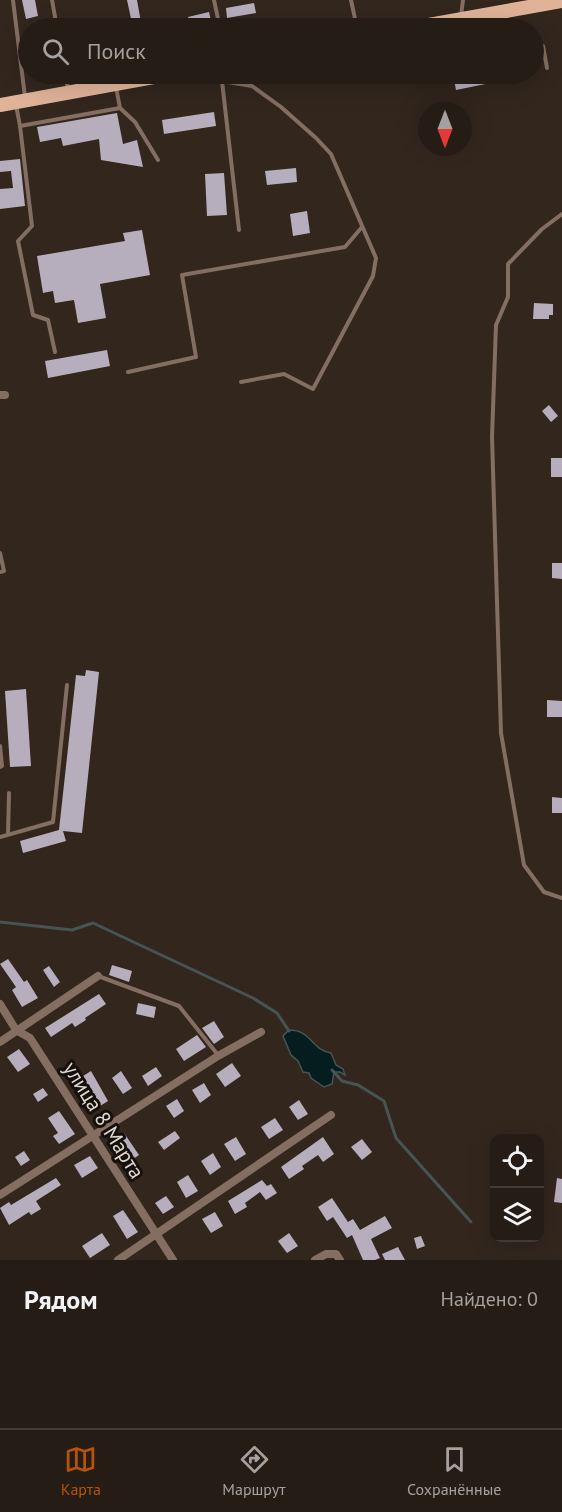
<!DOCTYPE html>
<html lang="ru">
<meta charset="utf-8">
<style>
:root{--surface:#261c16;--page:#2e251f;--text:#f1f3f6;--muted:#a4a1a1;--line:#423a35;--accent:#b45309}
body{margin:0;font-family:"PT Sans",sans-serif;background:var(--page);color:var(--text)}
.controls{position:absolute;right:18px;bottom:18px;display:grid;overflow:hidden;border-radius:12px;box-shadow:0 6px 24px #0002}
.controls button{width:54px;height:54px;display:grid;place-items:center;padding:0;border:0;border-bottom:2px solid var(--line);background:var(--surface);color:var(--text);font:30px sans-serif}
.compass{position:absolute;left:418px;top:102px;width:54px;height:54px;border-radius:50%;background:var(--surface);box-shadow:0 6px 24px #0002;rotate:180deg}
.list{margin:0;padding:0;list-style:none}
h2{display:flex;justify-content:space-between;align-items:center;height:78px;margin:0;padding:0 24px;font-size:26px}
h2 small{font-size:20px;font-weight:400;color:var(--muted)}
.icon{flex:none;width:33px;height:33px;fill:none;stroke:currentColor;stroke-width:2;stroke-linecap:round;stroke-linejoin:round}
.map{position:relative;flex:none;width:562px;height:1260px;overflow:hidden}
.search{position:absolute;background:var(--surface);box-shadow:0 6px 24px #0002;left:18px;right:18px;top:18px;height:66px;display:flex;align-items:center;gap:15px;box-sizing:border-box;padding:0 21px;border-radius:33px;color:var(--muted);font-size:22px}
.sheet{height:168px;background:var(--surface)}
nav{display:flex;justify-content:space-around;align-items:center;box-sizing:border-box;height:84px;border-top:2px solid var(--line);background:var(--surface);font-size:16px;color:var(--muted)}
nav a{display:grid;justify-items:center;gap:3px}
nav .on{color:var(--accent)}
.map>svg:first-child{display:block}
.water{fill:#051d1f;stroke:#465554;stroke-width:1.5}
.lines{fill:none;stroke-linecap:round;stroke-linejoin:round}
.stream{stroke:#465554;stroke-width:3}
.building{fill:#b6aebd}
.lane{stroke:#846e61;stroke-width:4}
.street{stroke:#846e61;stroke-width:8}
.primary{stroke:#e0b399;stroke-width:14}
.labels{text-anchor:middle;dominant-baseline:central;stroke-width:6;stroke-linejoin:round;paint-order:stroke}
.street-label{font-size:21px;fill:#dfd7d1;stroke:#16100c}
</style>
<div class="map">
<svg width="562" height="1260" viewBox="0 0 562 1260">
<rect width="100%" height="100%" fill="#32261d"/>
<path class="water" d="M289,1030c23,0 22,20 42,23l5,12 7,4 2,6 -5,-3h-6l-2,12 -8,3 -13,-9 -2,-5 -6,-1 -5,-11 -7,-6 -8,-19z"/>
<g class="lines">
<g class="stream">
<path d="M0,922l72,8 21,-7 160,75 24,15 12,18"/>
<path d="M332,1070l10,11 16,4 26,16 12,37 75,84"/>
</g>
</g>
<g class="building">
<path d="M22,0h13l3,16 -12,3z"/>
<path d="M127,0h10l5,28h-9z"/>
<path d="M254,3l2,10 -29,5 -1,-10z"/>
<path d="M209,12l3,13 -21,3 -3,-11z"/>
<path d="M453,74h67v3l-64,13z"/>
<path d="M214,112l2,14 -52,8 -2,-14z"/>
<path d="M117,113l6,31 14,-4 6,27 -42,-7 -2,-21 -36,7 -2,-8 -21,4 -3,-15z"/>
<path d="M20,159l5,47 -25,3v-20l13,-1 -2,-17 -11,1v-11z"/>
<path d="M296,168l1,14 -30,3 -2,-14z"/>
<path d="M224,173l3,42 -20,1 -2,-42z"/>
<path d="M307,211l3,22 -17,3 -3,-22z"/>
<path d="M142,230l8,45 -50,9 6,34 -28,5 -4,-23 -19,3 -2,-12 -10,2 -6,-37 88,-15 -2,-8z"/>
<path d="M534,303l19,1v11h-4v4h-16z"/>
<path d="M107,350l3,16 -62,12 -3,-17z"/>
<path d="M549,405l9,11 -7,6 -9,-11z"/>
<rect x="551" y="458" width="11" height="19"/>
<path d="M552,563h10v16l-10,-1z"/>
<path d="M86,670l13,2 -17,161 -19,-2 3,10 -43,12 -3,-12 39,-11 17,-155 9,1z"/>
<path d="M26,689l5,77 -21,1 -5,-76z"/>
<path d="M547,700l15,1v16h-15z"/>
<path d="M552,797l10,1v15h-10z"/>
<path d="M8,959l16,23 3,-2 11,18 -16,9 -10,-17 4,-3 -16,-23z"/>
<path d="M112,965l20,6 -3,11 -20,-7z"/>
<path d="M49,966l11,16 -6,5 -11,-17z"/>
<path d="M99,994l7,10 -21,14 1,2 -11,7 -3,-4 -21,14 -6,-9z"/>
<path d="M138,1003l18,4 -2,11 -18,-4z"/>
<path d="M214,1021l10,16 -10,7 -12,-16z"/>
<path d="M197,1035l9,12 -22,14 -8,-12z"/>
<path d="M19,1049l11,15 -12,8 -11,-15z"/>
<path d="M232,1063l9,13 -16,11 -9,-13z"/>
<path d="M156,1067l6,9 -14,10 -6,-10z"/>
<path d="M91,1071l17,30 -11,7 -17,-30z"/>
<path d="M121,1071l11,17 -9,6 -11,-16z"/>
<path d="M204,1083l7,12 -11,8 -8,-13z"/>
<path d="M43,1088l5,7 -10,7 -5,-8z"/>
<path d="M177,1099l7,12 -10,7 -8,-12z"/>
<path d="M299,1100l9,14 -10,6 -9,-13z"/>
<path d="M59,1111l16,23 -16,10 -6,-8 5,-3 -10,-15z"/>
<path d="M275,1118l8,12 -14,9 -8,-12z"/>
<path d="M175,1131l5,7 -16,12 -6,-8z"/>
<path d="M124,1133l15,22 -13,9 -15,-23z"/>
<path d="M236,1137l10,17 -11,7 -11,-17z"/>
<path d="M323,1137l11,17 -11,8 -5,-7 -16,11 2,3 -15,10 -8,-12z"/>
<path d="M362,1139l10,13 -10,8 -11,-13z"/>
<path d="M24,1151l6,9 -9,6 -6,-9z"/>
<path d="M213,1153l8,14 -11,8 -9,-14z"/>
<path d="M90,1156l8,12 -16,10 -8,-13z"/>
<path d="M188,1175l10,16 -12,7 -9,-16z"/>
<path d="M56,1178l5,7 -25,16 5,8 -10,6 -2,-3 -20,13 -9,-17 9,-6 2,3z"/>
<path d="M557,1178l5,1v24l-8,-1z"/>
<path d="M262,1180l5,6 4,-2 6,9 -11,7 -6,-8 -15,11 2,4 -12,7 -7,-13z"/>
<path d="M166,1196l8,11 -11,7 -8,-11z"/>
<path d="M332,1198l16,24 5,-3 7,11 25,-14 7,12 -21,11 9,19 -5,2h-12l-11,-25 -5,3 -14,-21 -6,4 -9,-14z"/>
<path d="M123,1210l15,22 -11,7 -14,-23z"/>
<path d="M215,1212l8,14 -12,7 -9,-14z"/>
<path d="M102,1233l8,12 -20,13 -8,-12z"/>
<path d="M289,1233l9,13 -11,7 -9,-12z"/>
<path d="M421,1236l4,10 -8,3 -3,-11z"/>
<path d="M398,1247l7,13h-20l-3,-6z"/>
</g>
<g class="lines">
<g class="lane">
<path d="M13,0l12,97"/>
<path d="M52,0l5,28"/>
<path d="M214,0l6,28"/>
<path d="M351,0l6,28"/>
<path d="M461,16l2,-16"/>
<path d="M534,48l9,-2 4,22"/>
<path d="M65,74l3,15"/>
<path d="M222,74v7l30,5 29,21 35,31 15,16 45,104 -3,18 -60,113 -29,-15 -43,8"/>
<path d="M222,81l17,149"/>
<path d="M116,87l4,21 15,14 23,38"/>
<path d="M16,105l4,21 100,-18"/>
<path d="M20,126l12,100 -14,15 15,74 15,5 7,32"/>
<path d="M562,214l-20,15 -34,35v33l-12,28 -4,112 9,296 23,132 20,27 18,6"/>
<path d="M128,372l68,-15 -14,-82 163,-28 17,-20"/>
<path d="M0,553l4,18 -4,1"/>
<path d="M0,746l2,20 -2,1"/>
<path d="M8,834l1,-41"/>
<path d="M0,837l53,-15 14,-137"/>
<path d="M98,976l81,30 39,49"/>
</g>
<g class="street">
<path d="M0,395h5"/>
<path d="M0,1004l16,26 14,8 143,222"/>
<path d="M0,1042l98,-66"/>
<path d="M0,1195l218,-139 43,-24"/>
<path d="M118,1260l213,-145"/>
<path d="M315,1260l11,-6h10l4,6"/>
</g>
<g class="primary">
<path d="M412,28l150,-27"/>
<path d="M0,105l170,-31"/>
</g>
</g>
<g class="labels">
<g class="street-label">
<text transform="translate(104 1120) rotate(58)">улица 8 Марта</text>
</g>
</g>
</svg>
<div class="controls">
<button><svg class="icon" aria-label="locate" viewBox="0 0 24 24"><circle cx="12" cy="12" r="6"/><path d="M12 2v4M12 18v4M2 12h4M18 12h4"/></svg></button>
<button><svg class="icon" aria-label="layers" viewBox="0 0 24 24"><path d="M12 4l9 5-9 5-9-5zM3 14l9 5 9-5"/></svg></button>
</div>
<svg class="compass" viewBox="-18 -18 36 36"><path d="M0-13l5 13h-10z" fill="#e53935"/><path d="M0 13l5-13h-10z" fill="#a4a1a1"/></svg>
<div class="search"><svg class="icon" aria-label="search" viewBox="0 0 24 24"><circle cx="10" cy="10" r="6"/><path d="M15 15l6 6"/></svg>Поиск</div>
</div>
<section class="sheet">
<h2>Рядом<small>Найдено: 0</small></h2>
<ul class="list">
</ul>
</section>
<nav>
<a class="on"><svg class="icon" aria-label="map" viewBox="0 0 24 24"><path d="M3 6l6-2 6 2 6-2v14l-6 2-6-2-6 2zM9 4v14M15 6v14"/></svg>Карта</a>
<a><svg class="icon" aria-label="directions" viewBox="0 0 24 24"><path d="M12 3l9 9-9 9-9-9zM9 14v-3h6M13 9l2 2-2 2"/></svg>Маршрут</a>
<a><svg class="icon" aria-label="saved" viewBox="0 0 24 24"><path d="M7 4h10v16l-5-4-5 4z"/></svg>Сохранённые</a>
</nav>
